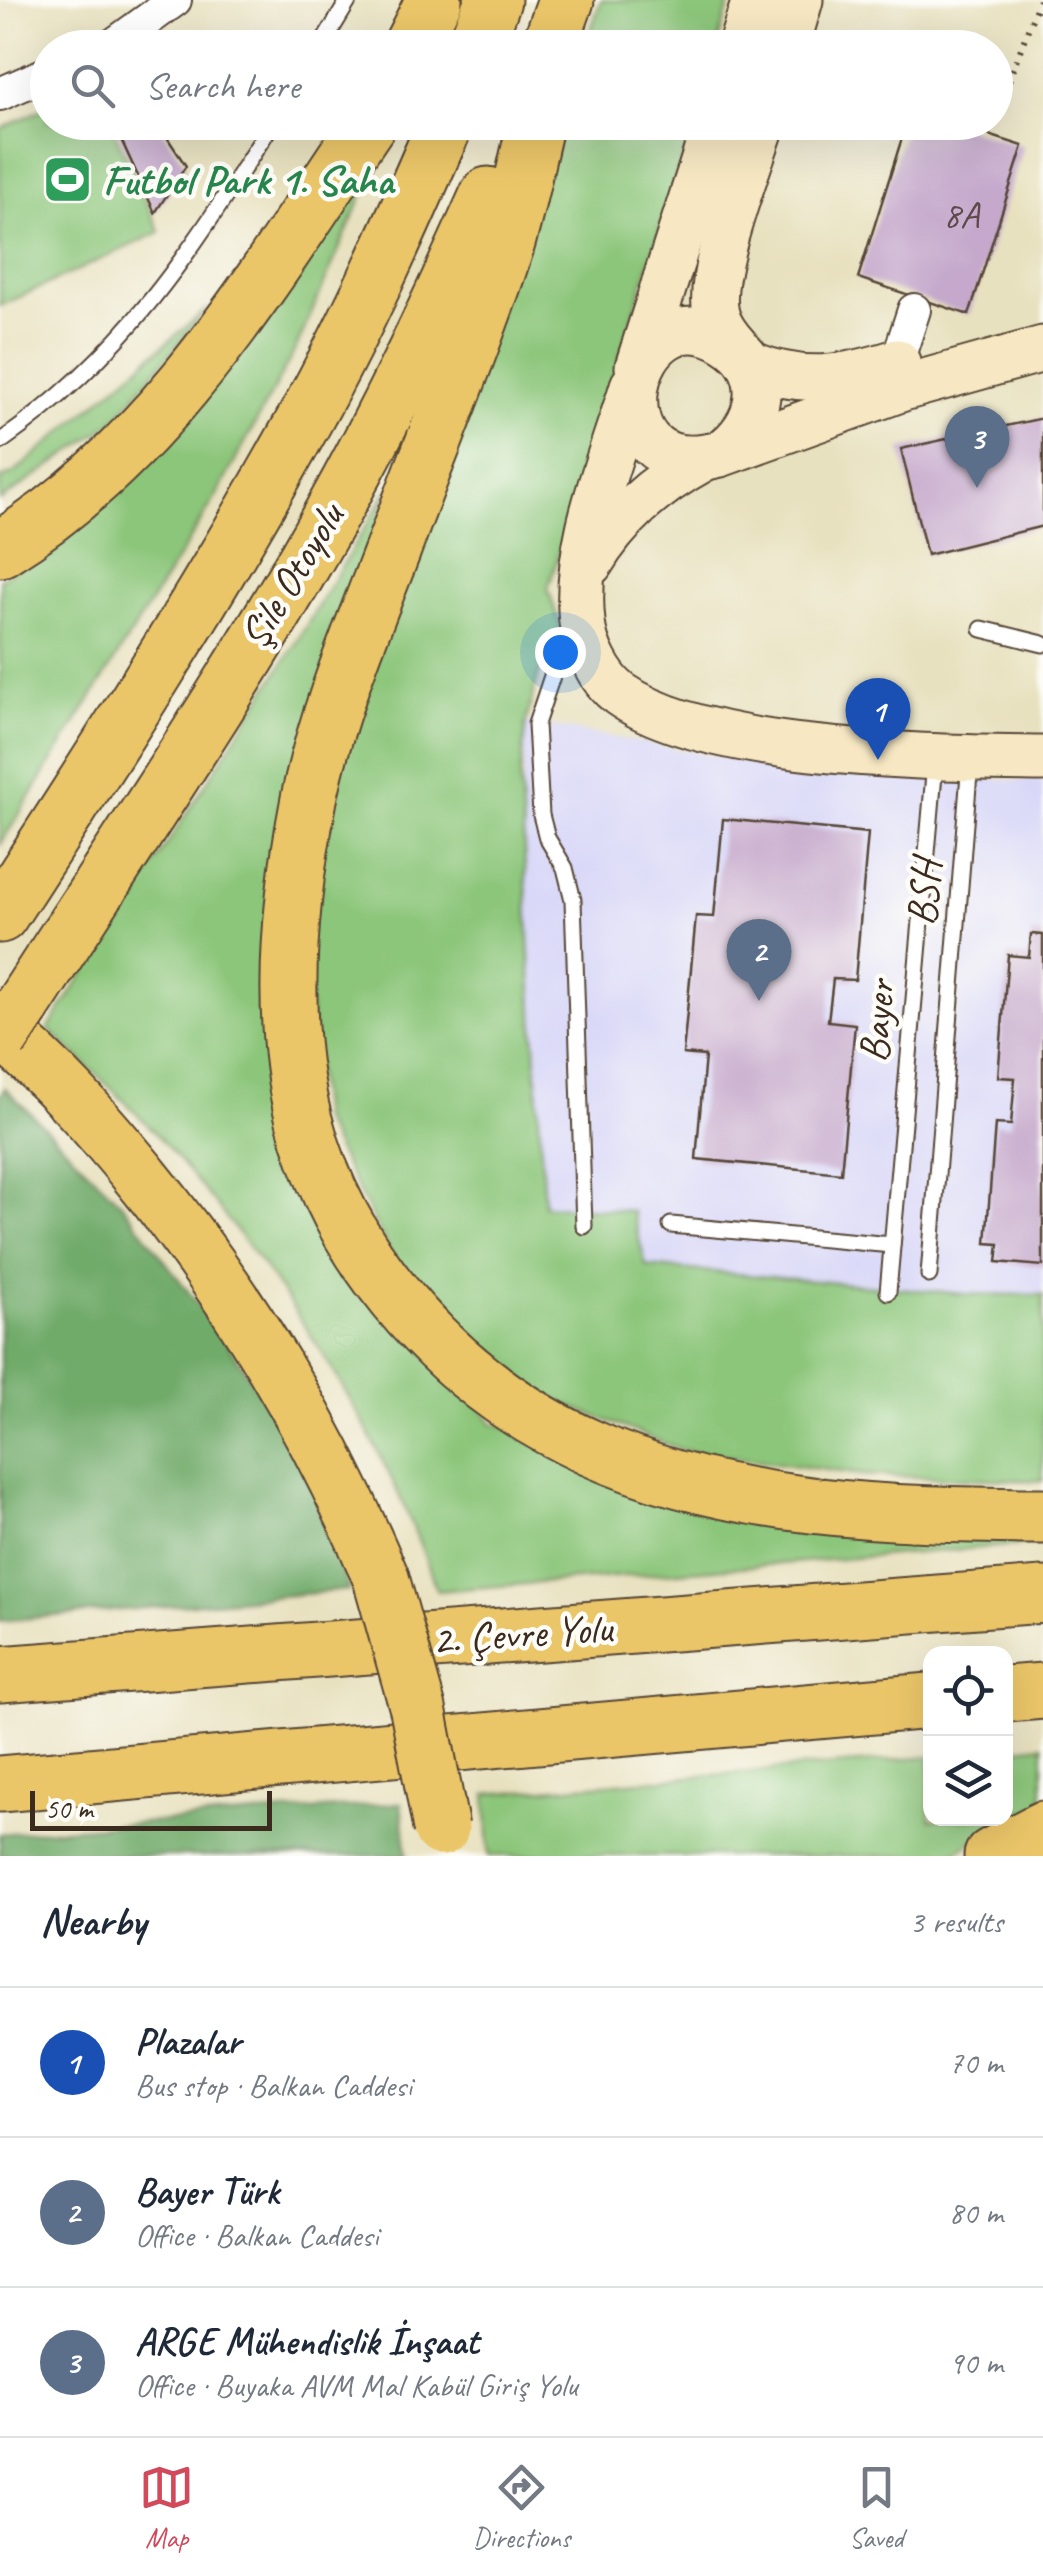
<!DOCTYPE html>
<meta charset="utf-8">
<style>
:root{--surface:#fff;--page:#f2f2f3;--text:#1f2937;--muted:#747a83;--line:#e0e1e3;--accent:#d1495b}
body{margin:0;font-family:Caveat,sans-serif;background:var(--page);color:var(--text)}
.controls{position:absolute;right:30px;bottom:30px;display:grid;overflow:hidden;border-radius:20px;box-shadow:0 10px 40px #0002}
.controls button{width:90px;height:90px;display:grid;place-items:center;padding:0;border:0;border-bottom:2px solid var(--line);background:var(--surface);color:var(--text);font:50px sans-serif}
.scale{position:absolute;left:30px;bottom:25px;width:242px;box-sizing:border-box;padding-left:10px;border:5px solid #3b2a1e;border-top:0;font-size:28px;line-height:35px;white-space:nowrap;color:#3b2a1e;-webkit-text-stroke:8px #fdfcf7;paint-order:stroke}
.you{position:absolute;left:560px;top:652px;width:35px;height:35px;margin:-25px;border:8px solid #fff;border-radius:50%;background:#1a73e8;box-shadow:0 0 0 15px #1a73e833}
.badge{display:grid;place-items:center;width:65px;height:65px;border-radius:50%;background:var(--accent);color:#fff;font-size:32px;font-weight:700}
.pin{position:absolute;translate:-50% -82px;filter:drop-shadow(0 2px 5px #0008)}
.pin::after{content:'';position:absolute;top:52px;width:35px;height:30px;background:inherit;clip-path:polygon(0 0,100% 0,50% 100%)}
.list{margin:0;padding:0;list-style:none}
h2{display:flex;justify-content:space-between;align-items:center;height:130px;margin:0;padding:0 40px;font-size:42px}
h2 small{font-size:32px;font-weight:400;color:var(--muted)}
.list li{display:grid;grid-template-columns:65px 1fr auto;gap:30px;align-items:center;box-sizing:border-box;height:150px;padding:0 40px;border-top:2px solid var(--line)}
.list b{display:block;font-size:38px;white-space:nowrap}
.list p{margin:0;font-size:32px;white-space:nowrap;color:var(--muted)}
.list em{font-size:32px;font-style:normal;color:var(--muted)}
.icon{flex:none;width:55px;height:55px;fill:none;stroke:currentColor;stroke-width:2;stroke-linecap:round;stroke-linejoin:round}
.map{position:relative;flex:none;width:1043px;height:1856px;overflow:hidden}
.search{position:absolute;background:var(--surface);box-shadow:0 10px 40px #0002;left:30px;right:30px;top:30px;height:110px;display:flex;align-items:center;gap:25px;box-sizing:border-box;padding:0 35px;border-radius:55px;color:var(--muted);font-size:38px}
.sheet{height:580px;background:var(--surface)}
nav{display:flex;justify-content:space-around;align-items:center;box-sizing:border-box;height:140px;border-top:2px solid var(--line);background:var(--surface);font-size:28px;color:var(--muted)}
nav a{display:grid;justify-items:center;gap:5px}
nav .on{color:var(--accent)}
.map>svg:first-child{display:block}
.built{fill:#d8d7f8}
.green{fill:#8cc67a;stroke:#64784c;stroke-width:2.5}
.forest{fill:#71ab6a;stroke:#566a44;stroke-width:2.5}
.building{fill:#c5a8cc}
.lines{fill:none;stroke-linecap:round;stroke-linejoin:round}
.lane-casing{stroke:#554536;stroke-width:19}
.street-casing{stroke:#554536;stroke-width:36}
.secondary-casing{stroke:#554536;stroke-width:49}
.highway-casing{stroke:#554536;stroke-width:59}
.path{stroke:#554536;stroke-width:6;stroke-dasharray:2.5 8;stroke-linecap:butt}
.lane{stroke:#fff;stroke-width:15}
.street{stroke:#fff;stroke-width:32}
.secondary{stroke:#f7e8c3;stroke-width:45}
.highway{stroke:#ebc669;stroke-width:55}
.highway-bridge-casing{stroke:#554536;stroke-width:59;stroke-linecap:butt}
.highway-bridge{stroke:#ebc669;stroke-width:55}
.labels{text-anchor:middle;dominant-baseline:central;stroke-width:9;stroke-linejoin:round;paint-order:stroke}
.number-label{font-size:38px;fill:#5e4a4a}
.leisure-label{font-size:42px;font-weight:bold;fill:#27864d;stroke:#fdfcf7;text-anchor:start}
.street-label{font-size:42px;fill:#3b2a1e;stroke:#fdfcf7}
</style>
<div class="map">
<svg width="1043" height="1856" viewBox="0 0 1043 1856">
<rect width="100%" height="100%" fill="#fdfcf7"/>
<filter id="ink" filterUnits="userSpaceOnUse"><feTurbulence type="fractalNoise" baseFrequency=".01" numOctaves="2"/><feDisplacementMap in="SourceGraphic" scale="20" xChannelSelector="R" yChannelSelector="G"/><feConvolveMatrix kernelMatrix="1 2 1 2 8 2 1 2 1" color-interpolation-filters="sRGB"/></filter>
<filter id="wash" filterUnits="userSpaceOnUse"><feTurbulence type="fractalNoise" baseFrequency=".0048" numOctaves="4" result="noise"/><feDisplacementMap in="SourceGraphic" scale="40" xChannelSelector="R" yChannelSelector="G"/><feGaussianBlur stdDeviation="2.25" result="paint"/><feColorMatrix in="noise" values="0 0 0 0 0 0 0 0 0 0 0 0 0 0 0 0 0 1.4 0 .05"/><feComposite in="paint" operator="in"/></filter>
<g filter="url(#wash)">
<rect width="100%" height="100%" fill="#e8e1bf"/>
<path class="built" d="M526,722l286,51 231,8v514l-78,-1 -320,-28 -13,-55 -88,-6 -23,-390z"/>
<g class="green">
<path d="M601,0h130l-15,47h-131z"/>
<path d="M47,107l1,15 62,1 50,109 -160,74v-177z"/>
<path d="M394,123l-97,223 -83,154 -214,345v-266l45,-28z"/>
<path d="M560,123h133l-145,466 13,39 -14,15 -21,79 -6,53 24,430 88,6 14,55 319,28 78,1v186l-180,-6 -181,-25 -154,-60 -121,-106 -86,-164 -16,-161 18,-151z"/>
<path d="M208,308l-96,115 -112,78v-22l14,-6z"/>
<path d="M388,489l-101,328 2,327 204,280 550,119 -606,48c-58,-172 -161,-321 -280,-456 -33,-37 -73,-71 -109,-106l245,-381z"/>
<path d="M1043,1745v58l-95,53h-459l-3,-62 444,-37v62h76v-70z"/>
</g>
<g class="forest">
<path d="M5,1088l117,116 105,139 73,111 49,136 -349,31v-525z"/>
<path d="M401,1803l6,53h-407v-22z"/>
</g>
<g id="blocks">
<g class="building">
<path d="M113,122h44l29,44 -31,47z"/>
<path d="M907,122h41l75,24 -54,169 -111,-37z"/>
<path d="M1043,418v108l-116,29 -26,-106z"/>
<path d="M723,819l145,14 -13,147 -22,-1 -5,42 27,3 -14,149 -145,-14 9,-103 -22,-2 13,-138 18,1z"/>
<path d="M1031,934l12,1v331l-46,-4 2,-18 -13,-1 9,-119 16,1 4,-47 -17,-1 10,-122 21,2z"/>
</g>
</g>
</g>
<g filter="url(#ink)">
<use href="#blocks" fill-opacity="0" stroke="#554536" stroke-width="2.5"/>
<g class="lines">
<defs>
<g id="lane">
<path d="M320,48l29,-48"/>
<path d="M0,442c128,-90 191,-191 273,-320"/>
<path d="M982,629l61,15"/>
<path d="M671,1225l221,20"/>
<path d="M584,1226l-11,-326 -8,-32 -18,-30 -6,-23 -5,-91 21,-63 31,-2"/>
<path d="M929,1275l41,-514"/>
<path d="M888,1292l47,-529"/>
</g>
<g id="street">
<path d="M109,48l66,-48"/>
<path d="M0,94l48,-21"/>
<path d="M897,362l17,-52"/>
</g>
<g id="secondary">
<path d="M740,48l15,-48"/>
<path d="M786,48l14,-48"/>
<path d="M736,347c-9,-10 -17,-20 -20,-33 -10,-42 33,-147 47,-192"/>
<path d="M750,364c52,22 94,15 147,-2"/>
<path d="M638,367l78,-245"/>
<path d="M633,386c-22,73 -60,158 -51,236 2,24 18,57 38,72 90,63 312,63 423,65"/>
<path d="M720,454c42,-27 54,-84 6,-113 -98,-60 -141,148 -6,113l183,-66 140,-39"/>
<path d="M590,563c28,-46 65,-78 112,-104"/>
</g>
<g id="highway">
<path d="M410,48l24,-48"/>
<path d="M475,48l18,-48"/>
<path d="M549,48l17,-48"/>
<path d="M536,122c-10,41 -18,84 -30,124 -33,102 -76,202 -113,303 -31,81 -67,165 -84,250 -20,103 -31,219 -5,321 38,145 152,268 287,328 139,63 302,67 452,68"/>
<path d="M0,549c164,-100 264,-272 369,-427"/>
<path d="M0,915c102,-157 204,-314 295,-478 57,-101 105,-208 151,-315"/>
<path d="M22,1006c111,-172 229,-343 327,-524 51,-94 96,-190 139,-287"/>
<path d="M0,1030c52,42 96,92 138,143 103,126 180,255 243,405"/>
<path d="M0,1674l1043,-79"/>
<path d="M1006,1694l37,-3"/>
<path d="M0,1784l930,-83"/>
<path d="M992,1856l51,-27"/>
</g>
</defs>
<use href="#lane" class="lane-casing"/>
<use href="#street" class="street-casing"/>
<use href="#secondary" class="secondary-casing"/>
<use href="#highway" class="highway-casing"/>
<path class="path" d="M998,110l41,-110"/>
<use href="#lane" class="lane"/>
<use href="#street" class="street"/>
<use href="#secondary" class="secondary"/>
<use href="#highway" class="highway"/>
<defs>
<g id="highway-bridge">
<path d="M0,1039l22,-33"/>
<path d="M381,1578l37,131 23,119"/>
</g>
</defs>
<use href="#highway-bridge" class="highway-bridge-casing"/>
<use href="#highway-bridge" class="highway-bridge"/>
</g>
</g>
<defs>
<symbol id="stadium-square" viewBox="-11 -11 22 22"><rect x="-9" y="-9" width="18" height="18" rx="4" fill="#2e9e5b" stroke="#fdfcf7"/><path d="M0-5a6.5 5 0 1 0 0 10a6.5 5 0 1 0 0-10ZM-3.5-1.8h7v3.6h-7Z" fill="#fff"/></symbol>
</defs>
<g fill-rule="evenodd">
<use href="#stadium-square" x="40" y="152" width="55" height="55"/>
</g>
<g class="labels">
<g class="number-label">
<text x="961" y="214">8A</text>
</g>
<g class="leisure-label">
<text x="103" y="180">Futbol Park 1. Saha</text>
</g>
<g class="street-label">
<text transform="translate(292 576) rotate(-59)">Şile Otoyolu</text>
<text transform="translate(924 893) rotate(-85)">BSH</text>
<text transform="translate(877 1021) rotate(-85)">Bayer</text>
<text transform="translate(522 1634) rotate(-4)">2. Çevre Yolu</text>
</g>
</g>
</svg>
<div class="controls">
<button><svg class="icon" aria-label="locate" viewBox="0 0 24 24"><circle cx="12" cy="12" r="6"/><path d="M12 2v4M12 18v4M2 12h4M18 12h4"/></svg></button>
<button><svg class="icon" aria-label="layers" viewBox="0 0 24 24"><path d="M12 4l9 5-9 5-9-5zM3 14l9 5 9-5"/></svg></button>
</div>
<div class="scale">50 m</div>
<div class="you"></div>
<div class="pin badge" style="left:878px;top:760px;background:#1a4fb4">1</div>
<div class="pin badge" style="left:759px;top:1001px;background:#5c6f8a">2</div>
<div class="pin badge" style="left:977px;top:488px;background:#5c6f8a">3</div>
<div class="search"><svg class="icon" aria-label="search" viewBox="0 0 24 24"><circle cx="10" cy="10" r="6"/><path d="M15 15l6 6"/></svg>Search here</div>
</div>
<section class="sheet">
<h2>Nearby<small>3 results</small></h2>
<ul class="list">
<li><span class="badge" style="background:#1a4fb4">1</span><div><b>Plazalar</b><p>Bus stop · Balkan Caddesi</p></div><em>70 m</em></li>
<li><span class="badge" style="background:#5c6f8a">2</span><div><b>Bayer Türk</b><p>Office · Balkan Caddesi</p></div><em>80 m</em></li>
<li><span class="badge" style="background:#5c6f8a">3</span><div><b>ARGE Mühendislik İnşaat</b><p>Office · Buyaka AVM Mal Kabül Giriş Yolu</p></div><em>90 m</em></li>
</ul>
</section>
<nav>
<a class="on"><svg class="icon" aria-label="map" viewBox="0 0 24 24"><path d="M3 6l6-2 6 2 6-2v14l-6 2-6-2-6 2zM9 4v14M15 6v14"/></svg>Map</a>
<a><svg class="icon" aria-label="directions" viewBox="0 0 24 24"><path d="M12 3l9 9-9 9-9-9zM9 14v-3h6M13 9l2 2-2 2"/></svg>Directions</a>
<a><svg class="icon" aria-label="saved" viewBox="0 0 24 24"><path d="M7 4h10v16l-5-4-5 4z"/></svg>Saved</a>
</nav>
